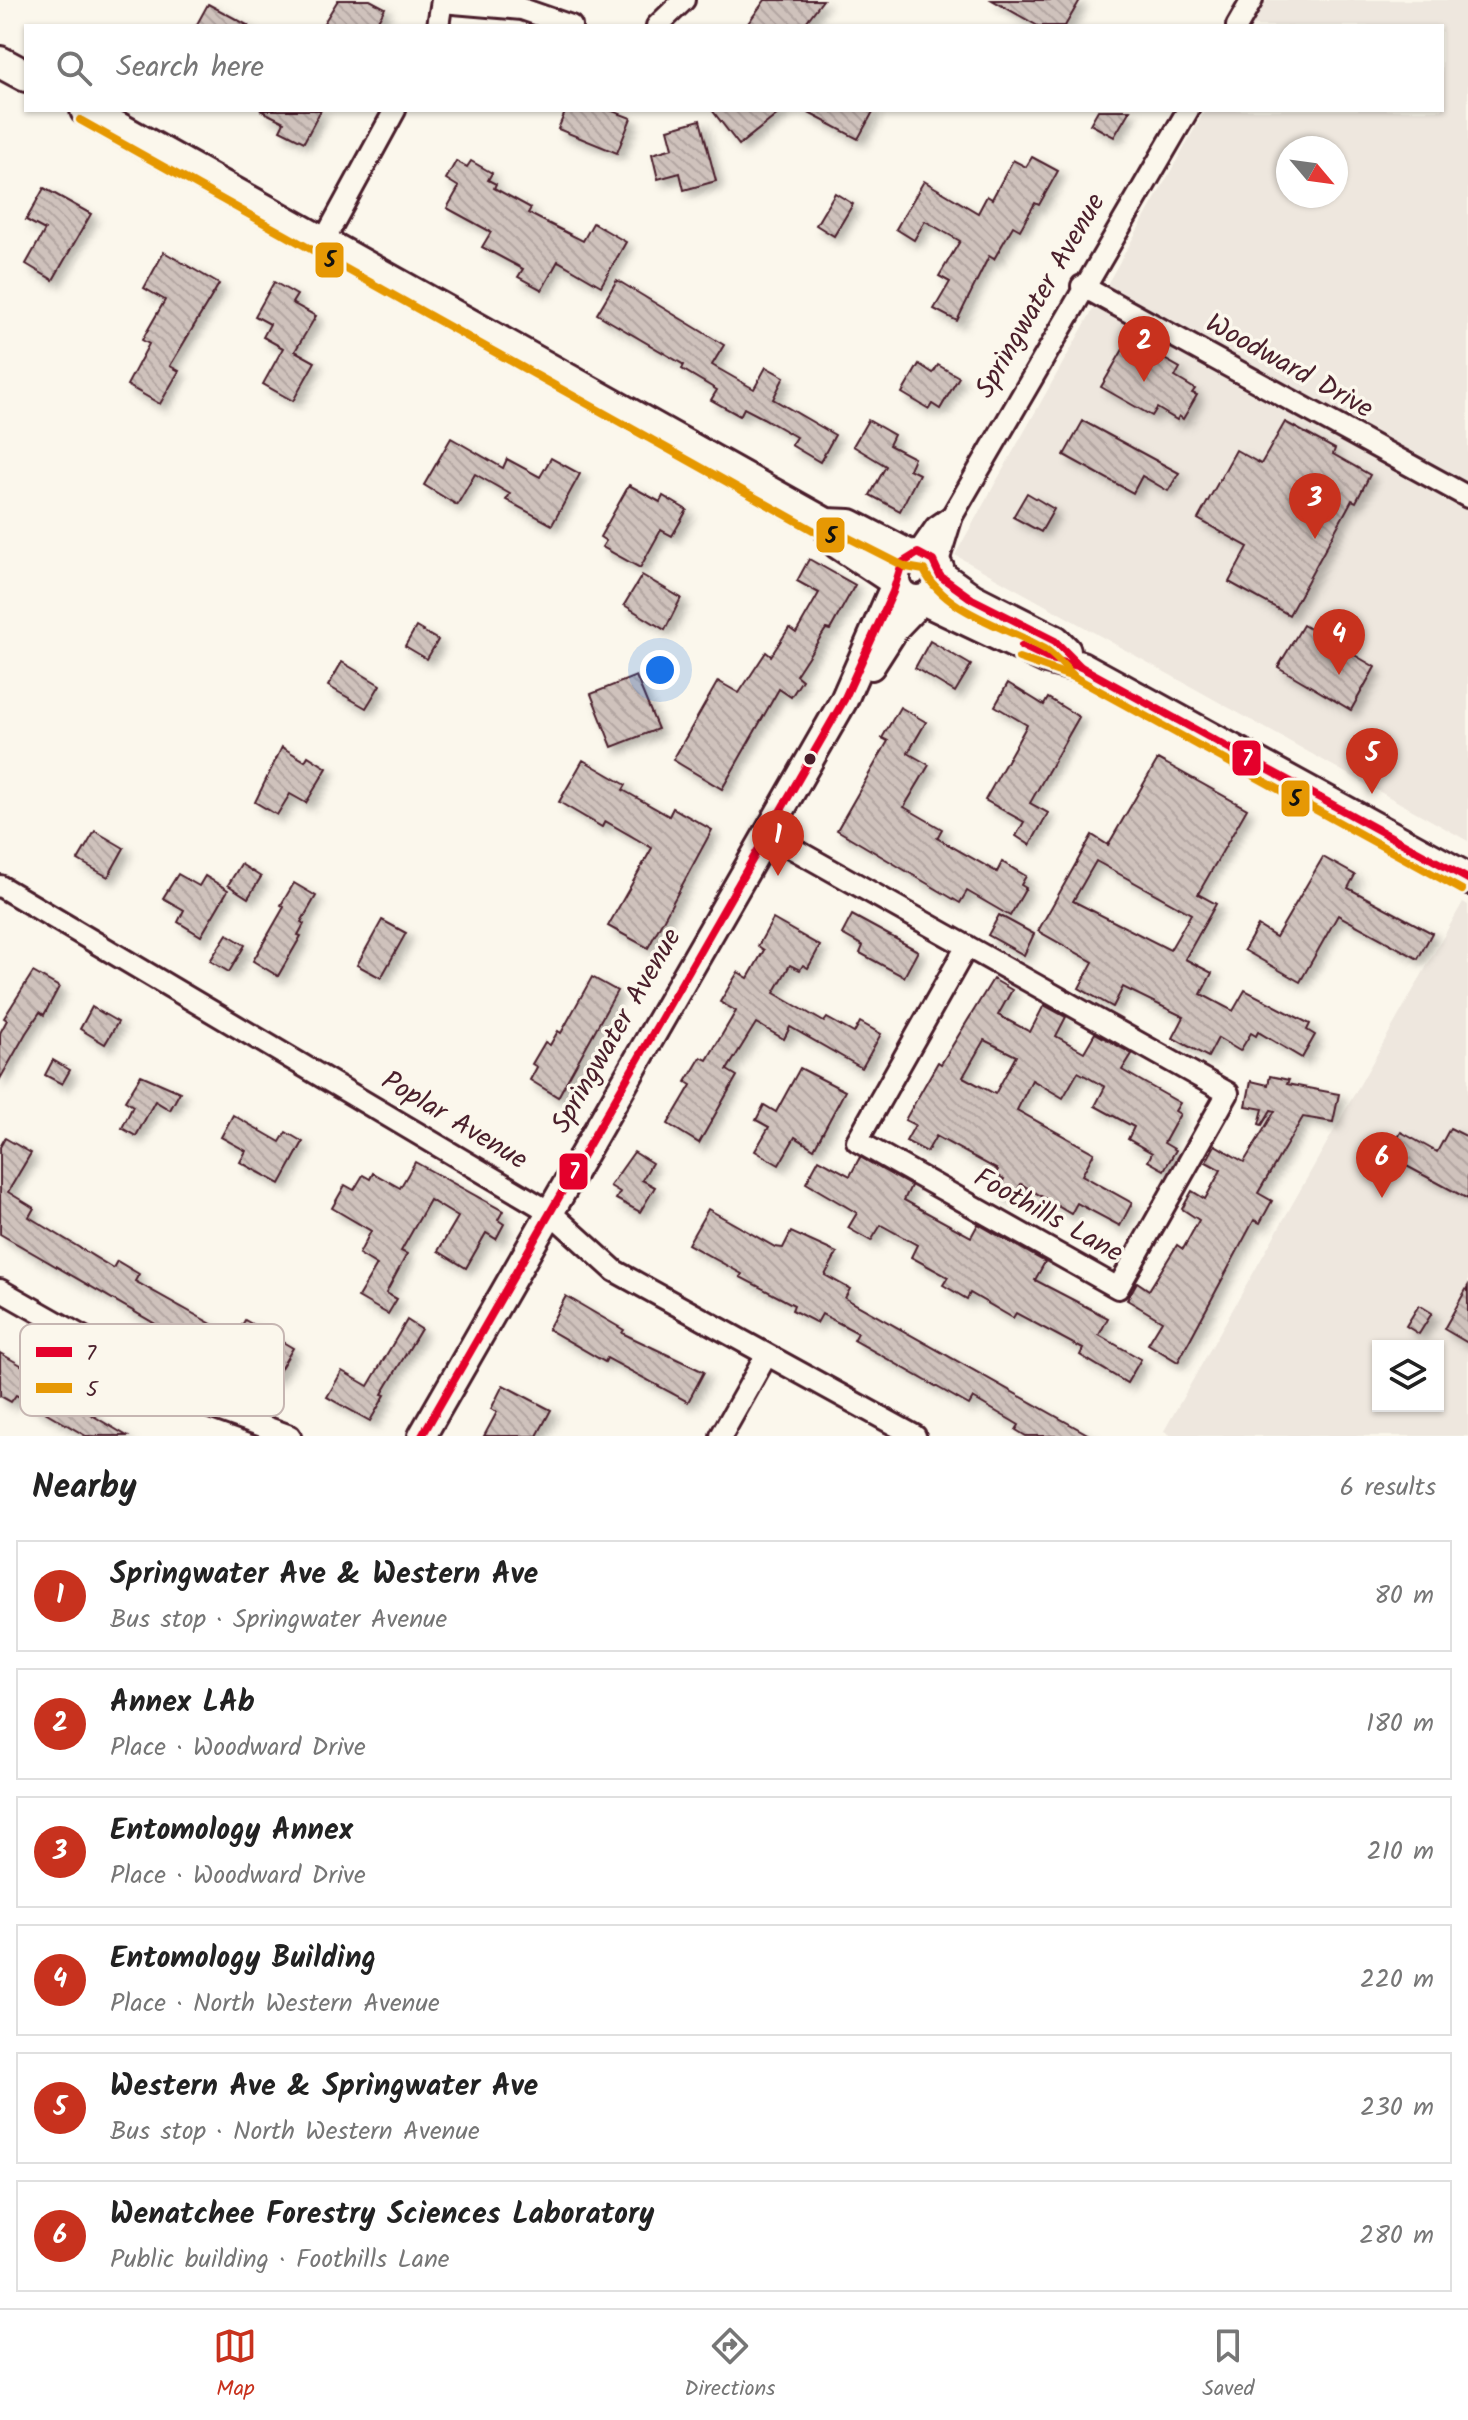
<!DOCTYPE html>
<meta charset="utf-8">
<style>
:root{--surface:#fff;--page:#f2f2f2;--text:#222;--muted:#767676;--line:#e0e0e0;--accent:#c8321e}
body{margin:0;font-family:Kalam,sans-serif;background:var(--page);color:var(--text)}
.controls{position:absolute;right:24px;bottom:24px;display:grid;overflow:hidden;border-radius:0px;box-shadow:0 2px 6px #0004}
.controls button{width:72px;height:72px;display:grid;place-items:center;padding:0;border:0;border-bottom:2px solid var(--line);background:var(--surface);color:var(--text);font:40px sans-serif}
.compass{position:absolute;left:1276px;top:136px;width:72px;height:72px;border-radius:50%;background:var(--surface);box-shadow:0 2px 6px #0004;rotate:119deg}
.you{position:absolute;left:660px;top:670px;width:28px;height:28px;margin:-20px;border:6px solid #fff;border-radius:50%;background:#1a73e8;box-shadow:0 0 0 12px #1a73e833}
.badge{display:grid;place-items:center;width:52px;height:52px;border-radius:50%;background:var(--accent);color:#fff;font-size:26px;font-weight:700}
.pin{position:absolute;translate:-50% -66px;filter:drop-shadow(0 2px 4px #0008)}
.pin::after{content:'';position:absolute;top:42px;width:28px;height:24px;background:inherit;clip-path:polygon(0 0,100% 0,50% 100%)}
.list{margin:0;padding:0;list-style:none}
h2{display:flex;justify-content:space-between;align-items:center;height:104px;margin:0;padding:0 32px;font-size:34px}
h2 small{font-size:26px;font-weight:400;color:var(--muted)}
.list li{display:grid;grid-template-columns:52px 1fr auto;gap:24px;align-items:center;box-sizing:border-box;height:112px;margin:0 16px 16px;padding:0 16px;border:2px solid var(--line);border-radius:0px}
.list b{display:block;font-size:30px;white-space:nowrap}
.list p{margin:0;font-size:26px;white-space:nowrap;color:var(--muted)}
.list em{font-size:26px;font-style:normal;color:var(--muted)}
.icon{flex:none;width:44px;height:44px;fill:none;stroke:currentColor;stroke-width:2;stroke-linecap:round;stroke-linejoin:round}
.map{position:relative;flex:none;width:1468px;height:1436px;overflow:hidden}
.search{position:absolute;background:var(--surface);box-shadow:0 2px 6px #0004;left:24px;right:24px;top:24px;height:88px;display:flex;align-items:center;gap:20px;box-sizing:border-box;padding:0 28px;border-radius:0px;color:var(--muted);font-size:30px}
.sheet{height:872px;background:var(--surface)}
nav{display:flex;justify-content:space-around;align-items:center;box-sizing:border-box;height:112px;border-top:2px solid var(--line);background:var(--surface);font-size:22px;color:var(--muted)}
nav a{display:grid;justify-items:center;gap:4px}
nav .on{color:var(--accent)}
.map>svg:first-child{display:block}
.built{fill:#eee7de;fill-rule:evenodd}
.building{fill:url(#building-back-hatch);stroke:#4a1f2b;stroke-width:2;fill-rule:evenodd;filter:url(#shadow)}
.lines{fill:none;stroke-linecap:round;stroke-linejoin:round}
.minor-casing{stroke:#4a1f2b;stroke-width:26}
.tertiary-casing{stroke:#4a1f2b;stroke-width:32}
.secondary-casing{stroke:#4a1f2b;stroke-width:36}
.minor{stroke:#fbf7ec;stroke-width:20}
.tertiary{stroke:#fbf7ec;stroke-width:26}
.secondary{stroke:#fbf7ec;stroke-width:30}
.bus-1-casing{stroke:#fbf7ec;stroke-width:14}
.bus-2-casing{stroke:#fbf7ec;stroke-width:14}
.bus-1{stroke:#e4002b;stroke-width:8}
.bus-2{stroke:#e69804;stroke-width:8}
.bus-dot{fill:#4a1f2b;stroke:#fbf7ec;stroke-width:3}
.labels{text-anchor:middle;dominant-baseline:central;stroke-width:7;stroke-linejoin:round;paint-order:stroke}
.street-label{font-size:28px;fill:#4a1f2b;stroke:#fbf7ec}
.key{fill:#fbf7ec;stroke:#c6b6b2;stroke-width:2}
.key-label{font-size:22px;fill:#4a1f2b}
.line-badge{stroke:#fbf7ec;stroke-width:3}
.badge-label{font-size:22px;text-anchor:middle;font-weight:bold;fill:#fff}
.pale-badge-label{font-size:22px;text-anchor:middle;font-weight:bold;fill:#111}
</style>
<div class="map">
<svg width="1468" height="1436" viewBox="0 0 1468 1436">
<defs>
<pattern id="building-back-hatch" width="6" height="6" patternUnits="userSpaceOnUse" patternTransform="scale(2)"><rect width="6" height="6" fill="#cfc2bc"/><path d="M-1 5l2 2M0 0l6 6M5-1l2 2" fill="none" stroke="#b3a6a2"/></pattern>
<filter id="shadow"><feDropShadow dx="6" dy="6" stdDeviation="4" flood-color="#0004"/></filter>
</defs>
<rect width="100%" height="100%" fill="#fbf7ec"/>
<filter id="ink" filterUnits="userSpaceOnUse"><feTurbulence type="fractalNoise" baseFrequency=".0125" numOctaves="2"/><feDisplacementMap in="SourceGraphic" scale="16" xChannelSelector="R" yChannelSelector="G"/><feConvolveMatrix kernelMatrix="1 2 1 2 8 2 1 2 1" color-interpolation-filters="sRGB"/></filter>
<g filter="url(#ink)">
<g class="built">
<path d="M1267,0h201v841l-513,-286 250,-445h237v-84h-190zM1288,148h48v48h-48z"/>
<path d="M1463,902l5,3v531h-296l-8,-5zM1378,1346h60v60h-60z"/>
</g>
<g class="building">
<path d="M338,0h32l15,8 -10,18h-53z"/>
<path d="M765,0h58l-20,26h-57z"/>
<path d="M992,0h88l-15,26h-27z"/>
<path d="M208,4l41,22h-53z"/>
<path d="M260,110h61l-17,32 -24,-12 4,-8z"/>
<path d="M566,110h44l21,8 -14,35 -59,-24z"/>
<path d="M712,110h71l-44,35z"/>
<path d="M803,110h71l-16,29z"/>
<path d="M1098,110h32l-16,27 -24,-13z"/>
<path d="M700,120l16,61 -32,9 -4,-17 -22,6 -6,-25 21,-6 -5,-19z"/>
<path d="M1032,157l26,14 -19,34 -4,-2 -15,27 -7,-4 -19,33 -5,-3 -32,65 -23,-12 16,-27 -11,-6 21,-35 -35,-20 -11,19 -18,-11 28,-48 54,32 9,-17 5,3 21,-39 13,7z"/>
<path d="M456,161l11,6 4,-6 21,12 -4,7 8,4 -2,4 37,20 -3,5 55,28 10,-18 33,19 -25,44 -43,-25 -16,29 -24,-13 5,-8 -41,-22 9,-15 -44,-24 12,-21 -13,-8z"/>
<path d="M44,188l47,26 -38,66 -27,-16 19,-34 -19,-10z"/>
<path d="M835,193l18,11 -19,32 -18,-11z"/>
<path d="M164,252l55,32 -49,82 9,5 -19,33 -33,-19 22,-41 -7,-4 23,-40 -21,-12z"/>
<path d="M617,280l107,65 -12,20 42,24 12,-22 18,10 -11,22 62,36 -15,27 -29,-17 5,-8 -33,-19 -19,-10 -4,8 -29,-16 6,-10 -35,-21 2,-4 -87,-51z"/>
<path d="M274,282l23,13 -5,8 24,13 -21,35 20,11 -22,39 -30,-17 20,-36 -20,-11 7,-13 -15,-8z"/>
<path d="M1129,339l51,29 -5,9 20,12 -3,4 5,2 -14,24 -4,-3 -2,4 -20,-12 -5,8 -51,-29z"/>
<path d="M919,364l14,9 5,-8 21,12 -19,32 -8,-5 -3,5 -27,-16z"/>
<path d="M868,420l26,15 -5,10 25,13 -5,11 10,5 -19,37 -30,-16 16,-29 -33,-20z"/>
<path d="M1083,421l96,52 -11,18 -26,-15 -9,17 -69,-38z"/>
<path d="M1285,422l50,27 -2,5 37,21 -14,27 -4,-2 -63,115 -60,-33 19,-35 -50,-28 38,-69 25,14z"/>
<path d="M451,438l52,30 4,-9 33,18 11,-19 29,16 -28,51 -46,-25 4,-6 -35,-20 -18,31 -33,-20z"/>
<path d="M629,485l31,17 3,-6 24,14 -15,26 -11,-6 -21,38 -38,-21 4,-6 -6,-4z"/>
<path d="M1027,493l27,16 -13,23 -28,-15z"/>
<path d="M809,559l46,26 -25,45 -4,-1 -30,46 6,5 -11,17 -12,-8 -57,100 -49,-29 45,-79 21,12 27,-41 5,4 18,-28 7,5 23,-40 -22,-12z"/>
<path d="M642,575l39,23 -16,32 -41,-25z"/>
<path d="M1303,625l72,42 -24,43 -73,-43z"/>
<path d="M416,627l22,13 -11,19 -22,-13z"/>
<path d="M930,641l41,24 -16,27 -40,-24z"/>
<path d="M342,662l38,23 -14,23 -38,-22z"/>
<path d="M636,676l22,53 -46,18 -21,-53z"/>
<path d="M1008,683l36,22 4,-7 31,19 -49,86 18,10 -18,32 -14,-9 8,-14 -39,-22 42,-75 -32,-19z"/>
<path d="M900,707l26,15 -18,31 21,12 -25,42 38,22 -5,9 60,34 5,-10 24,14 -5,9 5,3 -16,28 -43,-25 -7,12 -123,-73 51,-89 -6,-3z"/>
<path d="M282,747l23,14 3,-5 19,12 -21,35 -16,-9 -13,21 -22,-13z"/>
<path d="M1158,759l89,50 -49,85 18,10 -31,55 27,14 -11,21 32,17 12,-21 65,34 -3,6 8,5 -13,23 -44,-26 -2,4 -5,-3 -11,18 -22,-13 -10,19 -35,-19 11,-21 -61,-30 -10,20 -34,-19 14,-26 -55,-31 54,-96 16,10zM1096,861l95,53 -21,36 -97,-49z"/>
<path d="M583,760l43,25 -3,5 46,26 4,-8 39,22 -64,118 -40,-22 44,-78 -47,-27 -3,6 -43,-25z"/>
<path d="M95,831l29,17 -16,29 -30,-17z"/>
<path d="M1323,857l32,18 -7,13 84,45 -14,26 -80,-44 -38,67 -56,-32 14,-24 18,11z"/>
<path d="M241,864l20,13 -13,21 -20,-13z"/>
<path d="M178,874l21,12 6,-10 23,14 -27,46 -23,-14 6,-12 -21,-12z"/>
<path d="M294,883l22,13 -15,26 3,2 -6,11 3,1 -23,40 -25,-15 31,-54 -3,-2z"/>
<path d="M852,915l66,36 -14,26 -44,-24 3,-7 -21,-12z"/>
<path d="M999,915l35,19 -10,21 -36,-20z"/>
<path d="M773,919l47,27 -12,22 -5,-3 -3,5 -10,-5 -16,28 50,29 3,-4 27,15 6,-11 21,12 -19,34 -72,-41 -6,12 -28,-16 -29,47 10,6 -38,67 -31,-19 23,-39 -5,-3 15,-25 6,3 29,-49 -16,-9 18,-30 10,6 16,-28 -6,-4z"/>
<path d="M382,920l24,13 -25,45 -24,-13z"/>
<path d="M227,934l18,11 -16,27 -19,-11z"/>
<path d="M33,972l26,15 -15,28 -4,-3 -14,21 -26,46v-46l7,-13 -3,-2z"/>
<path d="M592,977l25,14 -59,106 -28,-17 7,-13 -5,-3 13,-22 5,3 8,-14 3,2z"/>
<path d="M993,979l19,11 -14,25 32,17 14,-27 22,12 -10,19 28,16 11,-19 37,21 -10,16 58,33 -5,8 5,3 -16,29 12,7 -12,20 -16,-9 4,-8 -24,-14 6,-12 -39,-21 10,-19 -27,-15 -15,26 -31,-18 -15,30 77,43 -12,22 50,28 -12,23 -43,-23 -6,11 -50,-30 -9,16 -15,-8 7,-13 -9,-5 3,-4 -62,-34 -9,16 -21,-11 9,-16 -10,-5 33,-58 3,2zM984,1040l32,16 -21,38 -32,-17z"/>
<path d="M92,1007l26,15 -13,22 -25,-15z"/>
<path d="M53,1060l17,10 -8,14 -17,-9z"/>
<path d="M800,1068l45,23 -31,58 -19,-12 -16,28 -24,-14 14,-24 -13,-7 8,-15 12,7z"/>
<path d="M141,1075l39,17 -10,18 -15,-9 -19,35 -14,-8 11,-22 -8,-5z"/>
<path d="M1270,1076l19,4 -2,4 52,10 -6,28 -30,-5 -45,76 14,8 -12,22 -6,-3 -76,142 -30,-18 14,-23 -35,-21 10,-18 12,8 28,-45 6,4 16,-29 -17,-11 10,-18 13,8 16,-29 -15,-8 9,-17 29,17 31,-51 -4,-1 -9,15 -3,-1 4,-15 -17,-3 5,-25 17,4z"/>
<path d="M233,1115l47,27 6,-10 17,10 -23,42 -40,-22 6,-11 -25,-14z"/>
<path d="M1450,1128l18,9v62l-80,-43 13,-24 36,20z"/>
<path d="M5,1138l26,15 -23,39 26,16 -5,9 84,51 4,-7 22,13 -4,7 100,56 10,-17 48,28 -18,30 -58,-34 -6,12 -211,-122v-87z"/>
<path d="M634,1152l18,11 -10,17 13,7 -15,25 -24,-13 4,-7 -10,-6z"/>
<path d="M860,1157l51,29 -7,14 67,37 7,-13 67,38 -10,18 73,38 -9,17 42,24 -14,24 -47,-28 3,-6 -67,-36 -3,5 -43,-25 -3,6 -24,-14 5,-8 -37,-20 6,-12 -36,-20 -10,16 -23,-13 9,-15 -51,-30 13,-24 31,17z"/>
<path d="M415,1162l88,49 -5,9 6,4 -8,15 -10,-6 -20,35 -28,-17 20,-34 -28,-17 -29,51 6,3 -21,39 11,6 -9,15 -30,-17 19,-32 -18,-11 12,-23 -39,-23 13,-23 9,5 9,-15 7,4 3,-6 27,15z"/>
<path d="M708,1209l67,38 8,1 8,-16 46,21 -12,22 25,14 -5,9 246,138h-65l-10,-6 3,-5 -46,-27 -4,7 -115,-65 4,-7 -36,-19 -5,9 -25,-13 2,-5 -54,-28 2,-3 -54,-30z"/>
<path d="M1468,1286v57l-24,-14z"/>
<path d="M566,1296l58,34 -2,3 82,39 -16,30 -81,-44 -2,4 -57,-33z"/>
<path d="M1419,1305l13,8 -13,21 -13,-8z"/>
<path d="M407,1320l14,9 -39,65 3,1 -15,26 -43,-24 15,-26 26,15z"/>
<path d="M0,1353l94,54 -4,7 37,22h-41l-70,-41 -5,7 -11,-6z"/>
<path d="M503,1385l48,25 -14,26h-53l13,-24 -6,-3z"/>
</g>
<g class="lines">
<defs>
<g id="minor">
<path d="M442,2l80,7 49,17"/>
<path d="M438,26l4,-26"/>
<path d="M657,26l27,-26"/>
<path d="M1237,26l15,-26"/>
<path d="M323,242l72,-132"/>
<path d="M1082,286l386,211"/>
<path d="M918,553l18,-26 16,-11"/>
<path d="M937,565l15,-49 236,-406"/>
<path d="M767,834l461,259 -110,195 -261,-147 110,-195"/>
<path d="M0,886l550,326 65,59 300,165"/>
<path d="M0,1290l199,113 91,33"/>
<path d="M721,1436l45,-80"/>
</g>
<g id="tertiary">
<path d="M871,666l25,-39 25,-26"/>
<path d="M422,1436l422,-736 51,-116"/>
</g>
<g id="secondary">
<path d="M0,62l26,14"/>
<path d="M86,110l740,414 24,1 60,31"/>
<path d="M826,524l12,19 56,37"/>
<circle cx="917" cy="578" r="23"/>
<path d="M940,576l32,23 83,42 10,10"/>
<path d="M925,600l122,58 34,9 387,212"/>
</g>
</defs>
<use href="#minor" class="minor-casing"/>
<use href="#tertiary" class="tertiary-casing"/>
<use href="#secondary" class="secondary-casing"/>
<use href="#minor" class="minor"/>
<use href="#tertiary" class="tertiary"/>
<use href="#secondary" class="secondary"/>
<defs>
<g id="bus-1">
<path d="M1022,646l25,12 34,9 387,212"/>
<path d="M422,1436l422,-736 49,-108 9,-29 16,-10 15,8 7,15 32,23 83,42 26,26"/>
</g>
<g id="bus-2">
<path d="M80,120l740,414 27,3 59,30 18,3c20,42 83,57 121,79 10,6 19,18 28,26"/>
<path d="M1019,658l57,20 386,212"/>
</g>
</defs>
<use href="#bus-1" class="bus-1-casing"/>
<use href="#bus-2" class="bus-2-casing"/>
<use href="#bus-1" class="bus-1"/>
<use href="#bus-2" class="bus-2"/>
</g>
</g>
<circle class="bus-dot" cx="810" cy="759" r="7"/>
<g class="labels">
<g class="street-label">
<text transform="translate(1041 296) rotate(-60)">Springwater Avenue</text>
<text transform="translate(1289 367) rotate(29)">Woodward Drive</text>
<text transform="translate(617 1031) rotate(-60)">Springwater Avenue</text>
<text transform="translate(454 1121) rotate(31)">Poplar Avenue</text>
<text transform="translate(1048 1216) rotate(29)">Foothills Lane</text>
</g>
</g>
<rect x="20" y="1324" width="264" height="92" rx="12" class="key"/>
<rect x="36" y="1347" width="36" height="10" fill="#e4002b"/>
<rect x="36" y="1383" width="36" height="10" fill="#e69804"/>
<g class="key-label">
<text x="86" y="1360">7</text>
<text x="86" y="1396">5</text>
</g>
<g class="line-badge">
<rect x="314" y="241" width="31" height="38" rx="8" fill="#e69804"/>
<rect x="815" y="516" width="31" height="38" rx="8" fill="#e69804"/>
<rect x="1231" y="739" width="31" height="38" rx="8" fill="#e4002b"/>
<rect x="1280" y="779" width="31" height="39" rx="8" fill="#e69804"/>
<rect x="558" y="1152" width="31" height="39" rx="8" fill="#e4002b"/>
</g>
<g class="badge-label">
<text x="1247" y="766">7</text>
<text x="574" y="1179">7</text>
</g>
<g class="pale-badge-label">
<text x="330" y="267">5</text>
<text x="831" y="543">5</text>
<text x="1295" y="806">5</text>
</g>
</svg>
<div class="controls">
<button><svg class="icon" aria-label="layers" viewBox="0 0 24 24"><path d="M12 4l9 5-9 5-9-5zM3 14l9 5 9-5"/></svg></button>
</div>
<svg class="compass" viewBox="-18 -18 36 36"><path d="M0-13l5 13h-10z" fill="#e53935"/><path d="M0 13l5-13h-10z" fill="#767676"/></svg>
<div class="you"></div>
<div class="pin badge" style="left:778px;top:876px">1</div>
<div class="pin badge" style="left:1144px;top:382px">2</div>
<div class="pin badge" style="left:1315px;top:539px">3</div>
<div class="pin badge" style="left:1339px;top:675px">4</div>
<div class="pin badge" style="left:1372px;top:794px">5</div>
<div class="pin badge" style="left:1382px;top:1198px">6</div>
<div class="search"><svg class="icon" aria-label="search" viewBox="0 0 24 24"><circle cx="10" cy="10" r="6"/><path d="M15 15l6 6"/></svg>Search here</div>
</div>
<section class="sheet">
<h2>Nearby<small>6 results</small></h2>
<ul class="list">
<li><span class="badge">1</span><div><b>Springwater Ave &amp; Western Ave</b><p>Bus stop · Springwater Avenue</p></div><em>80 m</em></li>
<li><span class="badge">2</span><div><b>Annex LAb</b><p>Place · Woodward Drive</p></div><em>180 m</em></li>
<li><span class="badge">3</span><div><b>Entomology Annex</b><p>Place · Woodward Drive</p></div><em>210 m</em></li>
<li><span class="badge">4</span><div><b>Entomology Building</b><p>Place · North Western Avenue</p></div><em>220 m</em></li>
<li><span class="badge">5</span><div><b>Western Ave &amp; Springwater Ave</b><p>Bus stop · North Western Avenue</p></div><em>230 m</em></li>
<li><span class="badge">6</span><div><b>Wenatchee Forestry Sciences Laboratory</b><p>Public building · Foothills Lane</p></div><em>280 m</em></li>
</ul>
</section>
<nav>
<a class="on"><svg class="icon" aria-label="map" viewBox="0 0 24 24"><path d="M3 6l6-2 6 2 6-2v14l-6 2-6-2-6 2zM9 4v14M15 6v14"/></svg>Map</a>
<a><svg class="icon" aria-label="directions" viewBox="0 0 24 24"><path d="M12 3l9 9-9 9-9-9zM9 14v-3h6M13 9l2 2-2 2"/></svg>Directions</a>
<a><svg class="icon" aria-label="saved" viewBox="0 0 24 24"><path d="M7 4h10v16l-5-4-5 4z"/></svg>Saved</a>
</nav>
